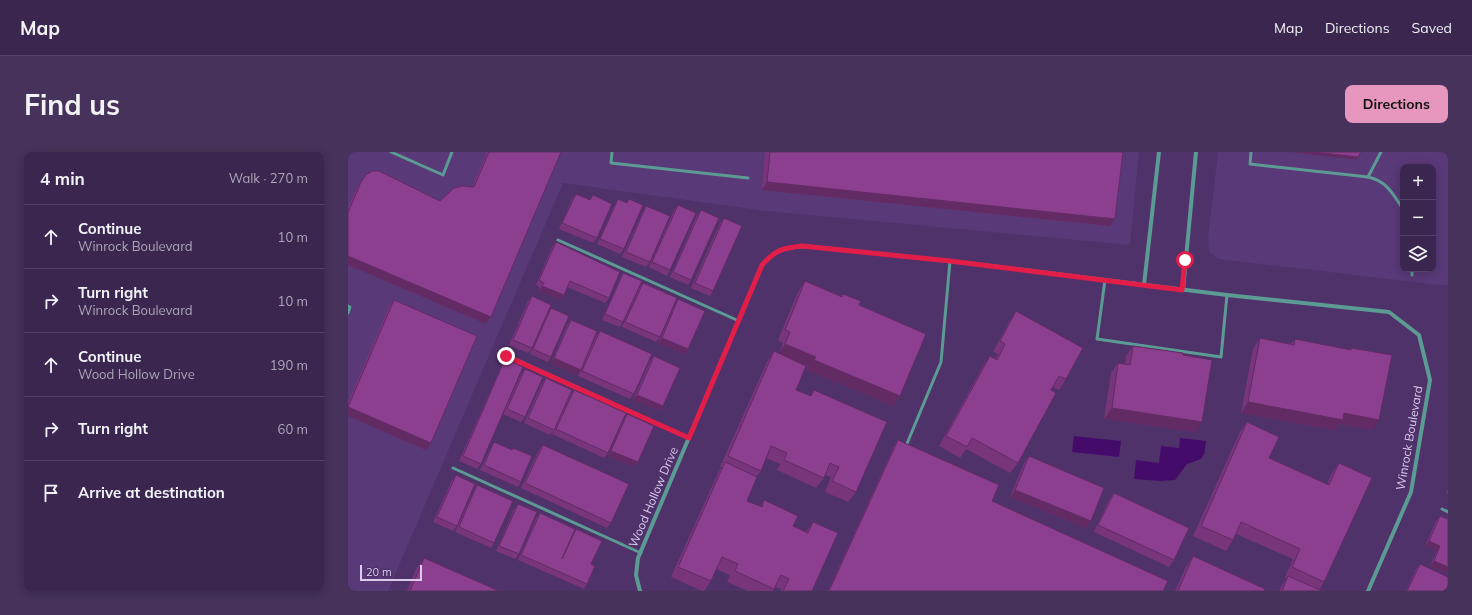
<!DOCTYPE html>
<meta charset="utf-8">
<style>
:root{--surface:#3b2650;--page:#46325a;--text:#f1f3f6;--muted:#aca5b7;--line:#544367;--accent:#e797bd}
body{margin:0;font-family:Mulish,sans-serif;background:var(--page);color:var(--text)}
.controls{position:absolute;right:12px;top:12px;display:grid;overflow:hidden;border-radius:8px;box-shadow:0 2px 10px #0003}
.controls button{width:36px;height:36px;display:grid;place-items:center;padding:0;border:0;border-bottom:1px solid var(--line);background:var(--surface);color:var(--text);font:20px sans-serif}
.scale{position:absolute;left:12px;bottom:10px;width:62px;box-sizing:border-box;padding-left:4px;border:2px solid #dacbec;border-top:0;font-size:11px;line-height:14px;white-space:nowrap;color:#dacbec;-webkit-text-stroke:3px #4f326a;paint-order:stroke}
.stop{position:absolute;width:12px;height:12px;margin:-9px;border:3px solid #e11d48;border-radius:50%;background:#fff}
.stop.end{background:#e11d48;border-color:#fff;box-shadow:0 1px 4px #0008}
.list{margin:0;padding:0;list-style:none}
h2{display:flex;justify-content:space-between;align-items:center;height:52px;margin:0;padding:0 16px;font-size:17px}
h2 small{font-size:13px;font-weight:400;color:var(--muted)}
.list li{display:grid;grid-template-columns:26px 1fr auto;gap:12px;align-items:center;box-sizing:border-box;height:64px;padding:0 16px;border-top:1px solid var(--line)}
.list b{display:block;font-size:15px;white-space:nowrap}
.list p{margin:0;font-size:13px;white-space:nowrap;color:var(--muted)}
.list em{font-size:13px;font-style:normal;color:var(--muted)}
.icon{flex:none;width:22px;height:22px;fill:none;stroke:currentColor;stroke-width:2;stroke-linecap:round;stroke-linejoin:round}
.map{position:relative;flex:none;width:1100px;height:439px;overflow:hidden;border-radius:8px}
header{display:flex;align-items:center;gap:24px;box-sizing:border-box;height:56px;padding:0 20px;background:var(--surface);border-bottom:1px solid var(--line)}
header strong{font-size:19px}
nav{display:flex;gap:22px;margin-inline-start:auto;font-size:14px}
.intro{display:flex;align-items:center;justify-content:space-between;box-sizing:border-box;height:96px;padding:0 24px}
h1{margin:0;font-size:28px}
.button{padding:10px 18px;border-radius:8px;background:var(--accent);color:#111;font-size:14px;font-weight:700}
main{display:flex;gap:24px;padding:0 24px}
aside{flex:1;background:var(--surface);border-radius:8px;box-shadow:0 2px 10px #0003}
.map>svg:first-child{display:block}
.built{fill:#593978;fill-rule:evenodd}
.water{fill:#450b6b}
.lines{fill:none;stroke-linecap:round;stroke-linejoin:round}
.lane{stroke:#5b9b94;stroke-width:3}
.street{stroke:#5b9b94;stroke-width:4}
.wall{fill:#78357b}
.shaded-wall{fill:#622b64}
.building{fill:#8c3e8f;stroke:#622b64}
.route{stroke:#e11d48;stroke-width:5}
.labels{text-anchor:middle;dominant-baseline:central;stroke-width:3;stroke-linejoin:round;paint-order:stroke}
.street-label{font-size:12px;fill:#dacbec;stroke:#4f326a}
</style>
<header>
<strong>Map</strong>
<nav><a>Map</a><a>Directions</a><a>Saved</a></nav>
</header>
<div class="intro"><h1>Find us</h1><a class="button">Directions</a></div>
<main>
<aside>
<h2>4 min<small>Walk · 270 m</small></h2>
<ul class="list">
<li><svg class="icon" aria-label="ahead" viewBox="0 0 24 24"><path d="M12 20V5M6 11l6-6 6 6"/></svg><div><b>Continue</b><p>Winrock Boulevard</p></div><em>10 m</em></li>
<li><svg class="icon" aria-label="right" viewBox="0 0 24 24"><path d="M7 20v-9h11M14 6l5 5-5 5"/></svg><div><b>Turn right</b><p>Winrock Boulevard</p></div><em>10 m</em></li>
<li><svg class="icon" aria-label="ahead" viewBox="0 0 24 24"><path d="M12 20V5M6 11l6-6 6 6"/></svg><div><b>Continue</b><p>Wood Hollow Drive</p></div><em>190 m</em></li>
<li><svg class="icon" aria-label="right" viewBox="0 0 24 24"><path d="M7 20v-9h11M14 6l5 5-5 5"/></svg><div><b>Turn right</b></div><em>60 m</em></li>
<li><svg class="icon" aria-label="arrive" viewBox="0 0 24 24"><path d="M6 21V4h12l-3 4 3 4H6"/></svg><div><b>Arrive at destination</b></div></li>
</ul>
</aside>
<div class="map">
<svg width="1100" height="439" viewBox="0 0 1100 439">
<rect width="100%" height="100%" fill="#4f326a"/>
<g class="built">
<path d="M0,0h791l-9,93 -364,-34 -203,-28 -175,408h-40z"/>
<path d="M870,0h230v134l-230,-27 -9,-8 -1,-13zM1055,15h30v102h-30z"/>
</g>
<g class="water">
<path d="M726,284l47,5 -2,16 -47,-5z"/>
<path d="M832,286l26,3 -2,13 -3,5 -14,5 -12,16 -15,1 -26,-2 2,-19 23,3 2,-17 18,2z"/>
</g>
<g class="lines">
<g class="lane">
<path d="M43,0l52,23 9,-23"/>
<path d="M264,0l-1,11 137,15"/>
<path d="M903,0l-1,12 118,13c19,4 25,17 35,32"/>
<path d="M1020,25l13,-25"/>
<path d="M210,88l181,81"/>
<path d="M1064,123v-6"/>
<path d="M757,128l-8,59 124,18 6,-62"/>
<path d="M0,154l2,1 -2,6"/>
<path d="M158,203l183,83"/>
<path d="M558,294l35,-84 9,-101"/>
<path d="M105,316l188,85"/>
<path d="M1094,357l6,3"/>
</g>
<g class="street">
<path d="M796,133l15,-133"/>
<path d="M835,138l13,-138"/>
<path d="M292,439l-4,-16 2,-17 124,-293c13,-15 21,-17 41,-19l147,15 277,34 162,17 30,23 11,45 -19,112 -43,99"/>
</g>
</g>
<g class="wall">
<path d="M139,0h74l-75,172 -138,-59v-57l8,-19 10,-14 74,26 32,-14z"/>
<path d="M417,0h358l-13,74 -348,-36z"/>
<path d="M228,42l13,6 4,-5 4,43 -4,5 -34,-14 13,-30z"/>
<path d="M270,47l8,4 3,-4 -5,50 -4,5 -23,-10 18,-40z"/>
<path d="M330,53l-8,65 -3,6 -18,-9 25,-57z"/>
<path d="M298,54l4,56 -4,5 -24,-10 21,-46z"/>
<path d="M353,58l-10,70 -3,5 -18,-8 27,-62z"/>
<path d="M376,66l-11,73 -3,5 -19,-8 29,-65z"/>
<path d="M208,90l53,56 -4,5 -38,-16 -3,8 -4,5 -21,-9 1,-3 -4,-3 16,-38z"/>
<path d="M275,121v49l-3,5 -18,-7 18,-42z"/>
<path d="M457,129l36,15 2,-2 16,11 41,91 -7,10 -86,-36 2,-3 -3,-1 -10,24 14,6 4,-6 42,102 -8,10 -23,-10 6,-15 -6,-2 -1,3 -8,10 -39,-18 3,-6 -14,-6 -5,13 -5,6 -9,24 13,5 4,-6 29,26 13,6 7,-10 -1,69h-31v-2l-5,-2 -3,4h-25l-21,-9 3,-7 -14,-6 -5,12 -7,10h-2l-31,-14 47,-104 4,-6h-2l47,-105 7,-11 5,2 4,-10 -5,-3 20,-48z"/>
<path d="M295,131l17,54 -4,5 -34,-15 17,-39z"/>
<path d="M184,144v52l-4,5 -19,-8 19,-44z"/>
<path d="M330,147l10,50 -3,5 -27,-11 17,-39z"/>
<path d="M46,148l37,143 -5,7 -78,-34v-14l41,-95z"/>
<path d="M203,156v49l-3,5 -18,-8 18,-41z"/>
<path d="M668,159l50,68 -7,11 -6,-3 -35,76 -8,10 -44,-24 -6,9 -21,-12 44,-80 7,-10 6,3 2,-5 -5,-2 16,-30z"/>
<path d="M223,168l6,55 -26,-12 16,-38z"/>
<path d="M252,179l34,63 -4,5 -52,-23 18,-40z"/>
<path d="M912,186l31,6 4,-5 55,11 1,-2 21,82 -32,-6 -5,6 -94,-17 12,-64z"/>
<path d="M785,194l50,9 12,77 -91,-13 7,-46 7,-10 7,1 1,-8z"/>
<path d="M306,204l9,50 -3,5 -27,-11 17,-39z"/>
<path d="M157,207l-24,105 -4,5 -18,-8 43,-96z"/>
<path d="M177,217v48l-4,5 -18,-8 18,-40z"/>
<path d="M198,226l8,52 -4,5 -26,-12 18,-40z"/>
<path d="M226,238l34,63 -4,5 -52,-24 18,-39z"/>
<path d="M279,262l11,48 -4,5 -26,-11 16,-37z"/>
<path d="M899,270l22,36 58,26 5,-11 7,-10 -15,119 -5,8 1,1h-41l2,-4 6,-9 -2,-1 8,-18 -57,-25 -3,6 -7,11 -33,-15 47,-104z"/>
<path d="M550,288l94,61 171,90h-335l68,-149z"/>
<path d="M146,290l18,8 1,-2 8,34 -3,5 -38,-17 11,-23z"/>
<path d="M195,293l68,78 -4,5 -86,-40 18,-38z"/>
<path d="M681,304l62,65 -5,7 -76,-31 14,-34z"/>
<path d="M108,323l1,51 -4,5 -20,-9 19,-42z"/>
<path d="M129,333l17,58 -3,5 -36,-16 19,-42z"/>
<path d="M1100,337v5l-2,-1z"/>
<path d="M766,341l60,67 -5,7 -75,-35 15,-32z"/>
<path d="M170,352l1,50 -4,5 -19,-8 18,-42z"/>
<path d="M192,361l33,21 3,-5 15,35 -4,20 -3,5 -66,-29 18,-42z"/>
<path d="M1092,364l8,3v55l-18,-8 7,-15 -12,-5 11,-25z"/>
<path d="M845,404l71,35h-89l11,-24z"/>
<path d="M76,406l75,33h-92l9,-22z"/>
<path d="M1072,412l28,27h-42l10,-22z"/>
</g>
<g class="shaded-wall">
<path d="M942,0h24l44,5 -1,3z"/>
<path d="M419,30l348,37 -5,7 -348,-36z"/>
<path d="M0,104l143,61 -5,7 -138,-59z"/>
<path d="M194,134l22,9 -4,5 -21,-9z"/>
<path d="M314,186l26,11 -3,5 -27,-11z"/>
<path d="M437,192l31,13 -7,10 -31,-13z"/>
<path d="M206,206l27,12 -4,5 -26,-12z"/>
<path d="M466,208l86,36 -7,10 -86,-36z"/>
<path d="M289,243l26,11 -3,5 -27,-11z"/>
<path d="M900,250l96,11 35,7 -7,10 -32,-6 -5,6 -94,-17z"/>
<path d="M0,255l83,36 -5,7 -78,-34z"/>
<path d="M764,256l90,14 -7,10 -91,-13z"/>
<path d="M263,299l27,11 -4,5 -26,-11z"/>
<path d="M667,338l76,31 -5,7 -76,-31z"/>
<path d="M1081,389l11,5 -3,5 -12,-5z"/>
<path d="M1086,409l14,6v7l-18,-8z"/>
</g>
<g class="building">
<path d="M141,0h72l-70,165 -143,-61v-43l13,-31 5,-7 6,-4h7l61,30 14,-13 9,-2 11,1z"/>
<path d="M422,0h353l-8,67 -348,-37z"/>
<path d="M966,0h47l-3,5z"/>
<path d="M228,42l14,6 3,-5 19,9 -15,34 -35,-15z"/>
<path d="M270,47l9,4 2,-4 14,6 -19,44 -24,-10z"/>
<path d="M330,53l18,8 -26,57 -18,-8z"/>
<path d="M298,54l24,10 -20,46 -24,-10z"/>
<path d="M353,58l18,8 -28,62 -18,-8z"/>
<path d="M376,66l18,8 -29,65 -18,-8z"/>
<path d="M208,90l64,30 -11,26 -39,-17 -6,14 -22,-9 2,-3 -5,-3z"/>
<path d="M275,121l19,8 -19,41 -18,-8z"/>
<path d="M457,129l37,16 1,-3 18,7 -2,4 67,29 -26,62 -86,-36 2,-3 -31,-13 5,-12 -5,-2z"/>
<path d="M295,131l34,15 -17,39 -35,-15z"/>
<path d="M184,144l19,9 -19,43 -19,-8z"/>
<path d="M330,147l27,12 -17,38 -26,-11z"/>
<path d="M46,148l83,36 -46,107 -83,-36z"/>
<path d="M203,156l18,8 -18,41 -18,-8z"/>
<path d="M668,159l67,37 -17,31 -7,-3 -8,14 5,3 -38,70 -46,-25 -5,9 -21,-11 44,-80 7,4 8,-16 -5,-3z"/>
<path d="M223,168l26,11 -16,39 -27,-12z"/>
<path d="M252,179l52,23 -18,40 -52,-23z"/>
<path d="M912,186l34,7 1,-6 56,11v-2l41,7 -13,65 -35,-7 -1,7 -95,-18z"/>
<path d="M785,194l50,7v2l29,5 -10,62 -90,-14 6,-45 12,2z"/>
<path d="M426,199l32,15 -10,24 15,6 3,-6 73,32 -31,70 -24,-11 7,-14 -9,-4 -6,15 -40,-18 3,-7 -16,-7 -10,25 -33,-15z"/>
<path d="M306,204l26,12 -17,38 -26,-11z"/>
<path d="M157,207l18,8 -42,97 -18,-8z"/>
<path d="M177,217l18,8 -18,40 -18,-8z"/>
<path d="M198,226l26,12 -18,40 -26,-12z"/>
<path d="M226,238l52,23 -18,40 -52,-24z"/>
<path d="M279,262l27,12 -16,36 -27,-11z"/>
<path d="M899,270l32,15 -10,21 60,27 10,-22 33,15 -48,104 -32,-15 8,-18 -59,-27 -8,18 -32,-14z"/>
<path d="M550,288l101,45 -7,16 176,80 -5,10h-334z"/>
<path d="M146,290l18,8 1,-2 19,8 -11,26 -37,-17z"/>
<path d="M195,293l86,39 -18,39 -86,-40z"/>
<path d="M681,304l75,32 -13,33 -76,-31z"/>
<path d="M377,310l32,15 -10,24 15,6 2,-7 34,16 -5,10 15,7 5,-11 25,11 -26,58h-29l6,-12 -8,-4 -7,14 -39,-18 3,-7 -16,-7 -11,24 -33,-14z"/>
<path d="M108,323l19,9 -18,42 -20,-9z"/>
<path d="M129,333l36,16 -19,42 -35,-16z"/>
<path d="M766,341l75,35 -15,32 -76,-35z"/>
<path d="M170,352l19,8 -18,42 -20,-8z"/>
<path d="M192,361l35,16 -13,30 14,-30 26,12 -11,23 4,2 -8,18 -66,-29z"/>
<path d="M1092,364l8,3v48l-14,-6 6,-15 -11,-5z"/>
<path d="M845,404l72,33 -1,2h-86z"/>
<path d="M76,406l75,33h-89z"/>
<path d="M1072,412l28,13v14h-41z"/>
<path d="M940,424l32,14v1h-38z"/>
</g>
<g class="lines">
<path class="route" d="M158,204l183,82 73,-173c13,-15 21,-17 40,-19l148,15 232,29 3,-30"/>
</g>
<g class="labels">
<g class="street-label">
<text transform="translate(1061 286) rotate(-80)">Winrock Boulevard</text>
<text transform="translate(305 345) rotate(-67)">Wood Hollow Drive</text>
</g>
</g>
</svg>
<div class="controls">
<button>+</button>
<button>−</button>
<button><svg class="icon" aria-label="layers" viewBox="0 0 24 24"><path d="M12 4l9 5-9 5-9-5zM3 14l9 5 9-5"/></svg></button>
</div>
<div class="scale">20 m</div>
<div class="stop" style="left:837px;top:108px"></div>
<div class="stop end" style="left:158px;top:204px"></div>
</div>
</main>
